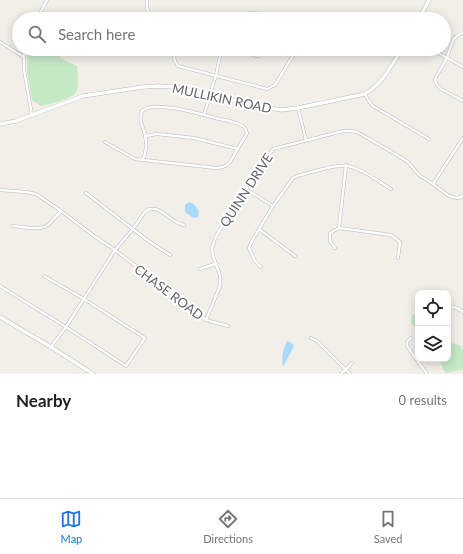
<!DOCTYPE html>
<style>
:root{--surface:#fff;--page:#f6f6f6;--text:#202124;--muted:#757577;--line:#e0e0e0;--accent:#1a73e8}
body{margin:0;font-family:Lato,sans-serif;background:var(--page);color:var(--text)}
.controls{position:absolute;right:12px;bottom:12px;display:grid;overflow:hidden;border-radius:8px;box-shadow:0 2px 10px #0003}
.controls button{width:36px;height:36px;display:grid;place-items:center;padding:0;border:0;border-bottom:1px solid var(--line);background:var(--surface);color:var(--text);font:20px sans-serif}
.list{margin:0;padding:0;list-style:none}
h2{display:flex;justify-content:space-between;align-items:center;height:52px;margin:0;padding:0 16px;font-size:17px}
h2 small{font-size:13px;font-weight:400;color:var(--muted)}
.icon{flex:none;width:22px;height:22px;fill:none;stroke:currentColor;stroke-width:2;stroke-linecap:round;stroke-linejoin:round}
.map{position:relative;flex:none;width:463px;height:374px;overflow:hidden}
.search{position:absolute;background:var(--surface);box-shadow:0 2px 10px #0003;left:12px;right:12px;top:12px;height:44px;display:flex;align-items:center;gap:10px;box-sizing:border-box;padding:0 14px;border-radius:22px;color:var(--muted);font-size:15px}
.sheet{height:124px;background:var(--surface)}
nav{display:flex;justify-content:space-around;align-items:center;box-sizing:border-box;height:56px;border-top:1px solid var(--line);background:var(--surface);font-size:11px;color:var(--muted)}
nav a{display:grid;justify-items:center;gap:2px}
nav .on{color:var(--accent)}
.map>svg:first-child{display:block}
.green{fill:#c5e8c5}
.water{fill:#aadaff}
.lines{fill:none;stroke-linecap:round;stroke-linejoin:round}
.street-casing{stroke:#b5b8bc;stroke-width:3.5}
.secondary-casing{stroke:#b6babf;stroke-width:4.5}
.street{stroke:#fff;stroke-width:2.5}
.secondary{stroke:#fff;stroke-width:3.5}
.labels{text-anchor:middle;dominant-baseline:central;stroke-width:4;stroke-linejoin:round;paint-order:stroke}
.street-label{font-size:13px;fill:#5f6368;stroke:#fff}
</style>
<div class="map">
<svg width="463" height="374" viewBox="0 0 463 374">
<rect width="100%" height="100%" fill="#f1efe8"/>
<g class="green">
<path d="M28,49h32v9l17,8c1,7 2,20 -1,26 -4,7 -26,12 -35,14l-9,-6 -5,-29z"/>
<path d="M417,314l1,2v19l-7,-13 1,-7z"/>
<path d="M448,341l13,5 2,5v18l-17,4 -3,-4 -3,-10h8z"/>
</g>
<g class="water">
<path d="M189,202l5,2 5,7 -1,6 -5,1 -8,-6v-7z"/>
<path d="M287,341l3,1 4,3 -1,3 -10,19c-2,-8 0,-18 4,-26z"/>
</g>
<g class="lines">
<defs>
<g id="street">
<path d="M147,0c-1,8 1,15 8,19"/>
<path d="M37,19l10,-19"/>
<path d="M224,19l27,-6h5l11,6"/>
<path d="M463,33l-5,2 -5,5 -6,18 -10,17 -2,5 2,5 4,4 22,12"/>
<path d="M0,42l24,15"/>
<path d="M24,49v21l8,45"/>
<path d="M177,49c-4,7 -4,10 1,17l89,23 8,-4 22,-36"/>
<path d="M431,49l32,18"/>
<path d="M365,94l3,6 5,6 56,33"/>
<path d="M298,108l8,32"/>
<path d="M204,115l12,-40 4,-19 2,-4 7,-2h9l19,6"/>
<path d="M146,136l11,-2 37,4 44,11"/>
<path d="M105,142l30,17 81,9 7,-1 4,-2 3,-3 17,-29c-1,-5 -3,-7 -8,-9 -7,-3 -16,-4 -24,-6 -17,-5 -38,-11 -55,-11 -7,-1 -13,0 -18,4 -4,10 1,14 3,24 2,8 1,17 -2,25"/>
<path d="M433,184l30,-46"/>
<path d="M246,189l27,17"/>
<path d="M0,190l26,2 10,2 25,17 33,25 21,14 91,70 22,6"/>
<path d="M86,193l61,47 23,15"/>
<path d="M13,226c10,1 27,5 35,-1 4,-4 9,-10 13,-14"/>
<path d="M339,228l7,-63"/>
<path d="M259,229l36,27"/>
<path d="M335,248l-5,-7v-8l9,-5 52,7 9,7 -2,16"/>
<path d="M261,267l-6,-6 -6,-13 3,-7 21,-35 20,-28 4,-2c12,-3 38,-12 49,-10 14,1 33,16 45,23"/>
<path d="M200,269l15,-5"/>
<path d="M0,286l66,41 60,39 19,-28 -61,-39 -40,-23"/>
<path d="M448,309c6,-4 10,-1 15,3"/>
<path d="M206,320l14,-34v-11l-7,-19 -1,-8 4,-12 30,-47 27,-40 70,-18h8l6,1 40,23 11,7 11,13 14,9 16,12 8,2 4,-1 2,-2"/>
<path d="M311,338l6,3 33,33"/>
<path d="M411,338l-4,4v4l20,28"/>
<path d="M51,347l15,-20 49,-77 18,-21 11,-16 5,-4h7l6,3 14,10 8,3"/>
<path d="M341,374l11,-11"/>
</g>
<g id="secondary">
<path d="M419,19l10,-19"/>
<path d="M0,124l16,-3 67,-25 60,-9 15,-1 18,1 86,20 20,3 16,-2 67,-14c19,-12 25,-27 37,-45"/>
<path d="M0,317l51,30 42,27"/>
</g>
</defs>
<use href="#street" class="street-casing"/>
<use href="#secondary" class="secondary-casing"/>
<use href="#street" class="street"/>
<use href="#secondary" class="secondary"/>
</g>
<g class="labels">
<g class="street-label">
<text transform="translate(222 98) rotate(12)">MULLIKIN ROAD</text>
<text transform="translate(246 190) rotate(-57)">QUINN DRIVE</text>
<text transform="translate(169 292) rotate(37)">CHASE ROAD</text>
</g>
</g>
</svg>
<div class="controls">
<button><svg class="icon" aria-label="locate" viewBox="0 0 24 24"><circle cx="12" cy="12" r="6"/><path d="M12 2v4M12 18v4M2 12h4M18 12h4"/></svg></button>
<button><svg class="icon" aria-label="layers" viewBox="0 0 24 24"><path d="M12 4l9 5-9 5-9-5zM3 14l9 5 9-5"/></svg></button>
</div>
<div class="search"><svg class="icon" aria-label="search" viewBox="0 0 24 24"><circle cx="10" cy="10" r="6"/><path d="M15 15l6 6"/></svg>Search here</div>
</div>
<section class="sheet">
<h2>Nearby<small>0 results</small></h2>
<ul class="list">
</ul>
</section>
<nav>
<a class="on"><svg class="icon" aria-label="map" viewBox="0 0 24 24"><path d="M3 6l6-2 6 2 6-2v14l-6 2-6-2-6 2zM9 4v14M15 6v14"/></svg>Map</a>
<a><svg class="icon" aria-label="directions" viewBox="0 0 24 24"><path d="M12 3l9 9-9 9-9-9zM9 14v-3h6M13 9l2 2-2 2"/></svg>Directions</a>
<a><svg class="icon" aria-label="saved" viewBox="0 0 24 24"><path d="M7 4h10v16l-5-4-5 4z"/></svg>Saved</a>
</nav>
